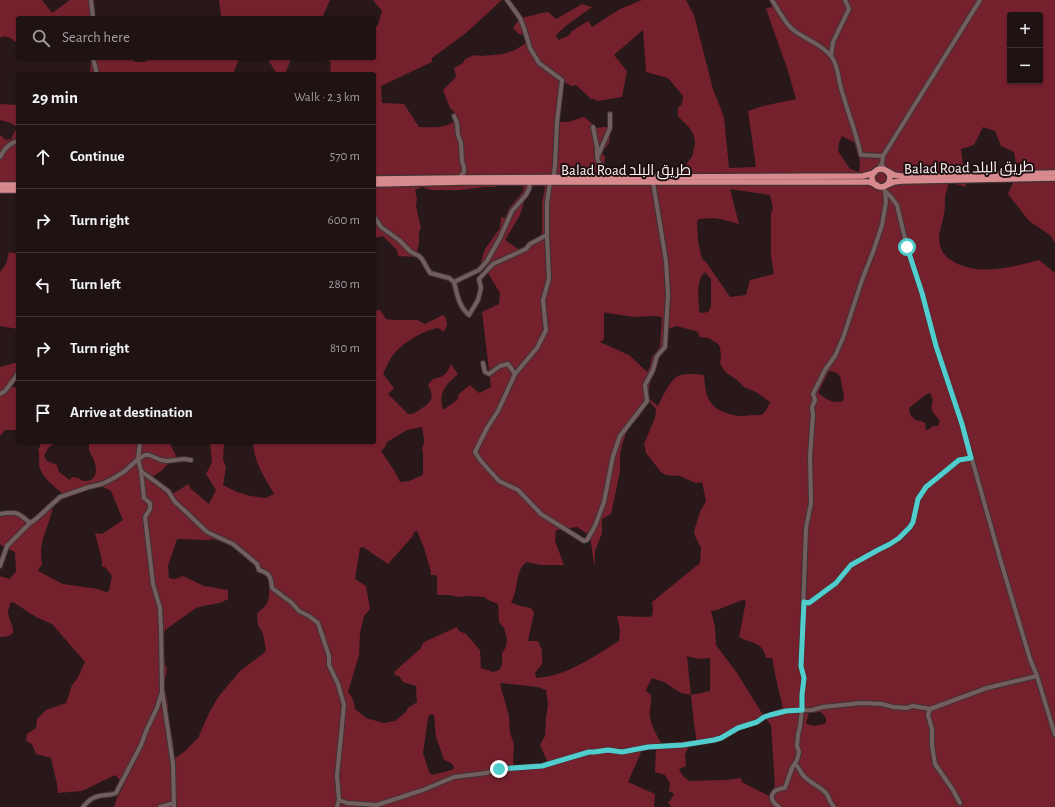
<!DOCTYPE html>
<meta charset="utf-8">
<style>
:root{--surface:#1e1213;--page:#261b1c;--text:#f1f3f6;--muted:#a19ea0;--line:#3c3233}
body{margin:0;font-family:"Alegreya Sans",Cairo,sans-serif;background:var(--page);color:var(--text)}
.controls{position:absolute;right:12px;top:12px;display:grid;overflow:hidden;border-radius:4px;box-shadow:0 1px 3px #0004}
.controls button{width:36px;height:36px;display:grid;place-items:center;padding:0;border:0;border-bottom:1px solid var(--line);background:var(--surface);color:var(--text);font:20px sans-serif}
.stop{position:absolute;width:12px;height:12px;margin:-9px;border:3px solid #52cdce;border-radius:50%;background:#fff}
.stop.end{background:#52cdce;border-color:#fff;box-shadow:0 1px 4px #0008}
.list{margin:0;padding:0;list-style:none}
h2{display:flex;justify-content:space-between;align-items:center;height:52px;margin:0;padding:0 16px;font-size:17px}
h2 small{font-size:13px;font-weight:400;color:var(--muted)}
.list li{display:grid;grid-template-columns:26px 1fr auto;gap:12px;align-items:center;box-sizing:border-box;height:64px;padding:0 16px;border-top:1px solid var(--line)}
.list b{display:block;font-size:15px;white-space:nowrap}
.list em{font-size:13px;font-style:normal;color:var(--muted)}
.icon{flex:none;width:22px;height:22px;fill:none;stroke:currentColor;stroke-width:2;stroke-linecap:round;stroke-linejoin:round}
.map{position:relative;flex:none;width:1055px;height:807px;overflow:hidden}
.search{position:absolute;background:var(--surface);box-shadow:0 1px 3px #0004;left:16px;top:16px;width:360px;height:44px;display:flex;align-items:center;gap:10px;box-sizing:border-box;padding:0 14px;border-radius:4px;color:var(--muted);font-size:15px}
.panel{position:absolute;background:var(--surface);box-shadow:0 1px 3px #0004;left:16px;top:72px;width:360px;height:372px;border-radius:4px}
.map>svg:first-child{display:block}
.green{fill:#74202d;fill-rule:evenodd}
.lines{fill:none;stroke-linecap:round;stroke-linejoin:round}
.minor-casing{stroke:#3f3334;stroke-width:6}
.highway-casing{stroke:#3f3334;stroke-width:8}
.minor{stroke:#725e5f;stroke-width:4}
.highway{stroke:#d8898d;stroke-width:5.5}
.route{stroke:#52cdce;stroke-width:5}
.labels{text-anchor:middle;dominant-baseline:central;stroke-width:4;stroke-linejoin:round;paint-order:stroke}
.street-label{font-size:15px;fill:#fdf1f2;stroke:#1e0f10}
</style>
<div class="map">
<svg width="1055" height="807" viewBox="0 0 1055 807">
<rect width="100%" height="100%" fill="#281819"/>
<g class="green">
<path d="M0,0h42l10,13 18,-13h23l1,18h-76l-1,25c-5,-4 -10,-9 -17,-5z"/>
<path d="M219,0h111l-8,18h-103l2,-3z"/>
<path d="M373,0h129l-36,33 -34,25v4l-51,24 1,17 22,1 15,23c12,0 24,2 34,-5l1,-10 -4,-4 -7,-18 13,-13 -2,-9 9,-5 2,-4 9,-4 7,1 22,-2 12,-4 11,-7 -3,-8 -4,-1 -6,-6 6,-9 -14,-19h5l12,18c9,-2 17,-5 26,-6l8,7 26,-15 10,3 -25,18 -11,10 2,5 10,-4 4,-5 16,-10 4,6 28,-18 22,-9h44l8,15 19,74 11,28 5,51 27,-1 -8,-56 15,-5 33,-7 -9,-31 -21,-59 7,-3 -3,-6h285v243l-5,-8 -21,-14 -21,-27 7,-16 2,-8 -3,-18 -13,-6 -6,-15 -12,-4 -9,18 -13,4 5,38 -17,-5c-1,5 -3,10 -4,15 0,6 0,12 -1,18 -2,10 -7,20 -4,30 2,9 8,14 16,18 26,13 56,4 83,-3l16,13v534h-384l-3,-5 2,-1 4,-7 -2,-2h-3l1,-9 -5,-8 -10,-3 1,-24h-7l-7,2 -14,32 27,12 -1,13h-540l3,-9 7,-13 -9,-10 -33,16 -24,2 -1,-9 -6,-26 -15,-4 -4,-10 -6,-3 1,-7 9,-6 1,-9 9,-9 20,-7 6,-18 5,-6 8,-17 -33,-38 -16,-7 -23,-15 -3,1c0,3 -2,7 -2,9 0,11 16,25 -8,25v-62v1l10,3 6,-8 -1,-19 -10,-4 -5,-4v-31l13,-3 4,1 10,7 6,2 30,-26c-9,-8 -21,-16 -24,-29 0,-5 1,-11 -1,-15l2,-3v-5h16l-8,6 -4,8 3,5 10,4 2,7 11,8 2,-3 7,1 1,2c13,4 18,-5 15,-16 -1,-6 -5,-10 -6,-15 0,-3 0,-5 0,-7h80l10,20 -10,1 -8,8 -9,6 19,16 5,-1 12,-8 2,4 19,16 7,-14 -10,-16 6,-12 -2,-20h14l-1,18 3,7 -3,18 14,7 13,4 16,2 8,-4c-10,-18 -20,-31 -21,-52h121v-131l6,-1 6,9 9,1h22l8,4 18,-9 3,3 1,7 -3,7 -6,-4c-14,2 -36,15 -45,27 -4,5 -7,13 -10,19l11,14 -6,6 20,20c7,0 8,-2 14,-6 11,-7 12,-12 6,-23l5,-6c11,-2 13,-4 18,-15l7,10c-13,11 -20,19 -15,36l14,-10 2,-6 11,-9 9,8 12,-6 -9,-75 17,-8 1,-11 -19,-31 4,-13 15,-21 1,-11 4,1 5,-11 12,-14 2,-4 -1,-3h-26l-3,1h-9l-24,3h-30l-9,-3 -7,3 2,9 -1,7 5,22 -2,4v11l-3,14 -18,-1 -1,-6 -14,-14 -9,2v-164h-44l1,-13 -16,-3h59v-30l4,-3 4,-14zM1010,15h30v66h-30zM643,30l3,42 22,6 15,18 -1,8 -4,4v8c8,9 16,13 17,26 0,5 -2,8 -2,13l-13,18h-60l-16,-5 1,-12 -3,-2c1,-5 5,-7 7,-11 1,-4 1,-12 3,-17l-15,2c-5,-4 -8,-8 -13,-11l-16,5h-10l6,-40 8,4 4,-1 15,14h3l3,2 25,-4 5,-26 -13,-16zM842,136l12,6 6,19 -1,11 -9,-3 -12,-18 1,-8zM535,184l10,3 -3,16v29l-1,3c-6,3 -17,13 -23,14l-13,-9 15,-25 5,-16zM730,189l40,6v1l3,12 -2,5v43l3,18 -24,6 -4,15 -16,2 -24,-35 -4,-3 -4,-18 -1,-19 2,-3 14,-1 8,1 18,5zM705,272l6,7v28l-3,5 -6,1 -3,-2c0,-12 -4,-30 6,-39zM604,312l3,1 27,4 20,-1 8,1 -2,30 -8,10 -2,10 -3,5 -18,-17 -29,-13 4,-3zM676,326l20,5 3,3v3l10,1 9,6 2,3 1,10 -1,6 3,6 5,5 9,6 7,7 12,5 14,10c-2,4 -3,8 -6,11 -3,3 -8,2 -12,2 -3,0 -6,1 -9,1 -8,1 -26,-5 -31,-12 -7,-8 -7,-19 -8,-29 -7,-1 -20,-2 -26,1 -8,4 -16,22 -20,30l-9,-7v-12l2,-8 5,-9 2,-13 8,-7 1,-6v-11l2,-4zM829,371l6,1 5,4 4,21 -1,4c-10,3 -17,-2 -25,-8zM930,393l3,7c-4,13 1,12 7,21l-2,5h-5l-5,4h-2l-1,-7 -4,-2 -6,-1 -5,-6 -1,-6 15,-12zM647,402h3l6,7 -1,9 -11,26 2,9 15,19 5,3 14,1 13,6 4,1 5,-1 4,19 -6,11 -6,19 1,5 6,12 -1,15 -48,39 1,9 -1,5 -4,1 -31,-1 3,14 -1,11c-26,16 -52,35 -83,37l-1,-5 7,-9v-14l-4,-9h-10l6,-28 -3,-5 -14,-3 -6,-3c2,-3 3,-6 4,-10 3,-10 2,-24 12,-30l14,3h23l-9,-24 1,-11 21,-3 13,9c2,10 2,20 5,30v-15l7,-18v-14l9,-5 1,-4 8,-39v-17l3,-12 5,-14 11,-11zM422,427c1,7 4,15 0,21l1,5v22l-14,6 -9,1 -5,-10 -14,-21 4,-4 2,-5 20,-12zM94,486h7l10,5 12,29 -21,14 -7,-1 7,27v7h3l7,9 -3,15 -3,1 -8,-3 -35,-5 -25,-13 4,-7c-3,-15 1,-26 6,-40 2,-6 4,-12 5,-18l10,-7zM417,531l7,17 7,24 -1,3h5l2,1v19h13l9,2 9,-1 16,1 4,3 10,4 1,18 5,6 3,11 -1,8 -4,6v12l-3,5 -6,2 -12,-4 -1,-18 -14,-16 -7,-3 -2,-4 -33,15 -4,7 -25,22 -1,4 5,1 4,6 13,4 1,16 -9,6 -2,4 -11,9 -11,2 -18,-5 -11,-9 -2,-10 -5,-7 11,-37 1,-22 4,-17 6,-7 -4,-23 -11,-7 5,-31 3,-1 25,17 24,-27 2,-5zM177,539c8,0 31,2 36,0l19,6 24,22 1,4 10,4c2,8 4,23 -1,30 -2,3 -7,6 -9,9l1,11 5,9 3,16 -2,3 -24,18 -21,25 -9,15 -12,27 -13,13 -11,8 -1,-18 -5,-23v-13l-4,-20 3,-16 -2,-5 -2,-17 2,-17 31,-22 7,-2 17,-3 8,-4v-9l-24,-4 -21,-10 -8,3 -6,-1 -1,-12zM743,600l3,1 -7,36c12,7 23,3 27,21h6l5,25 6,25 -20,7 -26,-42 -21,-28 -1,-18 -4,-16 6,-1zM687,656l12,3 11,-1v33l-19,4zM652,678l12,4 17,11 10,2 3,29 2,13v3l-34,4c-5,-8 -10,-16 -12,-27 -1,-7 2,-15 1,-22l-5,-4c1,-5 4,-8 6,-13zM502,683l36,4 8,3 2,14 -2,14 -1,18 -5,9 8,18 -30,6 -3,-2 -2,-5 1,-18 -4,-11 -1,-17 -9,-32zM821,712l5,6v5c-8,2 -13,5 -20,0l3,-10zM430,714l4,1 2,22 8,23 7,3 3,4 -2,3 -20,5 -3,-3 -6,-19 5,-35zM765,718l6,7 4,61 -6,10 -27,-14 -1,-4 -15,2 -37,1 -6,-5 -4,-7 7,-3 -1,-11 4,-9 33,-7 14,-9 23,-7z"/>
<path d="M91,58h39l6,4h8l8,-4h30l4,1v-1h51l1,3 -5,13h-143l1,-13z"/>
<path d="M267,58h26l-2,1 -6,15h-8z"/>
<path d="M0,104l18,1v89l-18,-1v-58l6,5 5,-1 6,-12 -6,-4 -11,-3z"/>
<path d="M9,252l9,2v75l-18,-3v-54l6,-8z"/>
<path d="M18,362v15l-6,10 6,1v42h-13l-5,6v-69z"/>
</g>
<g class="lines">
<defs>
<g id="minor">
<path d="M91,0l2,18"/>
<path d="M507,0l13,18 4,10 6,20 9,15 23,17 -5,42 -2,43 -1,9 1,3"/>
<path d="M772,0c5,8 12,21 19,28 12,11 30,15 40,28 7,8 7,22 10,32 6,22 15,44 20,67l22,1"/>
<path d="M831,56l2,-14 16,-33 -4,-9"/>
<path d="M93,58l4,16"/>
<path d="M454,116l3,7 1,12 3,8 1,19 2,5v5l-3,4v2"/>
<path d="M593,127l4,20v8"/>
<path d="M0,157c4,-8 9,-14 18,-16"/>
<path d="M882,163l1,-7 97,-156"/>
<path d="M878,170l4,-7 2,7"/>
<path d="M603,177l-1,-10 -3,-4 -2,-5 13,-30v-14"/>
<path d="M550,182l-3,21v32l2,44 -6,21 3,30 -9,18 -22,26 -17,37 -11,17 -12,24 6,9 18,20 19,9 23,24 43,27 3,-1 8,-14 9,-24 9,-46 7,-20 27,-35 -2,-16 8,-15 4,-14 8,-9 3,-52 -2,-34 -13,-79"/>
<path d="M882,186l3,5 6,6 6,8 10,42 15,46 14,53 26,78 39,138 29,97 7,17 18,59"/>
<path d="M374,217l7,10 18,13 12,12 8,4 3,3 8,14 19,5 5,4 25,-12 8,-9 13,-23 12,-27 14,-16 3,-6 1,-7"/>
<path d="M454,282c3,12 5,25 15,33l9,-15 3,-12 -2,-9 14,-15 33,-15 4,-5 17,-9"/>
<path d="M483,363l2,9 4,2 11,-8 8,-2 7,10"/>
<path d="M0,394l5,-3 12,-16 1,-3"/>
<path d="M140,442l-2,17 3,12 27,20 7,11 10,9 22,21 26,12 24,20 2,6c11,3 12,7 13,18l20,15 7,8 10,5 9,7 11,33v9l9,19 6,21 -7,71 2,24 8,3 30,2 46,-15 31,-13 32,-4 13,-4 43,-3 47,-14h5l14,-2 14,2 26,-5 35,-2 31,-5 7,-2 17,-10 19,-6 7,-5 22,-6 26,-1 11,-3 38,-4 21,1 11,3 13,1 7,-2 17,3 57,-21 50,-12"/>
<path d="M141,471l3,27 6,5v6l-5,8 8,67 7,24 1,20 1,62 11,74 1,43"/>
<path d="M0,514c15,-3 18,-2 30,9"/>
<path d="M0,566l7,-20 23,-23 6,-4 24,-22 29,-10 13,-3 12,-6 11,-7 13,-12 7,-4h4l12,5 6,1 17,-2 7,1"/>
<path d="M804,602l5,1 27,-20 15,-18 26,-15 13,-6 9,-5 11,-12 3,-5 5,-23 8,-12 33,-27 12,-2"/>
<path d="M930,709l-2,6 4,14v16l3,19 18,26 7,13"/>
<path d="M795,764c4,3 5,7 7,10 7,9 18,12 24,19 3,4 4,10 8,14"/>
<path d="M83,807c4,-5 10,-10 16,-11 6,-2 11,0 17,-3l25,-48 6,-16 10,-21 5,-16"/>
<path d="M160,807l14,-4"/>
<path d="M337,807l2,-7"/>
<path d="M779,807c-12,-8 -8,-18 6,-19l7,-20 5,-8 2,-8 -2,-6 1,-11 2,-9 2,-16v-15l2,-17 -3,-11 5,-139 5,-25 -1,-47 3,-41 -1,-8 3,-7 -2,-6 12,-24 10,-14 8,-18 19,-58 11,-28 9,-27 4,-23 -1,-11"/>
</g>
<g id="highway">
<circle cx="881" cy="178" r="9"/>
<path d="M887,171l7,4 7,1 154,-3"/>
<path d="M374,179l87,-1 402,-2 11,-3"/>
<path d="M374,184l88,-2h407l8,3"/>
<path d="M0,185h18"/>
<path d="M885,186l9,-4 7,-1 154,-3"/>
<path d="M0,190h18"/>
</g>
</defs>
<use href="#minor" class="minor-casing"/>
<use href="#highway" class="highway-casing"/>
<use href="#minor" class="minor"/>
<use href="#highway" class="highway"/>
</g>
<g class="lines">
<path class="route" d="M499,769l43,-3 47,-14h5l14,-2 14,2 26,-5 35,-2 31,-5 7,-2 17,-10 19,-6 7,-5 6,-2 16,-4 16,-1v-15l2,-17 -3,-12 3,-64 5,1 27,-20 15,-18 27,-15 12,-6 9,-6 11,-11 3,-5 5,-23 8,-12 33,-27 12,-2 -9,-34 -26,-78 -14,-53 -15,-46"/>
</g>
<g class="labels">
<g class="street-label">
<text transform="translate(969 168) rotate(-1)">Balad Road طريق البلد</text>
<text x="626" y="170">Balad Road طريق البلد</text>
</g>
</g>
</svg>
<div class="controls">
<button>+</button>
<button>−</button>
</div>
<div class="stop" style="left:907px;top:247px"></div>
<div class="stop end" style="left:499px;top:769px"></div>
<div class="search"><svg class="icon" aria-label="search" viewBox="0 0 24 24"><circle cx="10" cy="10" r="6"/><path d="M15 15l6 6"/></svg>Search here</div>
<section class="panel">
<h2>29 min<small>Walk · 2.3 km</small></h2>
<ul class="list">
<li><svg class="icon" aria-label="ahead" viewBox="0 0 24 24"><path d="M12 20V5M6 11l6-6 6 6"/></svg><div><b>Continue</b></div><em>570 m</em></li>
<li><svg class="icon" aria-label="right" viewBox="0 0 24 24"><path d="M7 20v-9h11M14 6l5 5-5 5"/></svg><div><b>Turn right</b></div><em>600 m</em></li>
<li><svg class="icon" aria-label="left" viewBox="0 0 24 24"><path d="M17 20v-9H6M10 6l-5 5 5 5"/></svg><div><b>Turn left</b></div><em>280 m</em></li>
<li><svg class="icon" aria-label="right" viewBox="0 0 24 24"><path d="M7 20v-9h11M14 6l5 5-5 5"/></svg><div><b>Turn right</b></div><em>810 m</em></li>
<li><svg class="icon" aria-label="arrive" viewBox="0 0 24 24"><path d="M6 21V4h12l-3 4 3 4H6"/></svg><div><b>Arrive at destination</b></div></li>
</ul>
</section>
</div>
